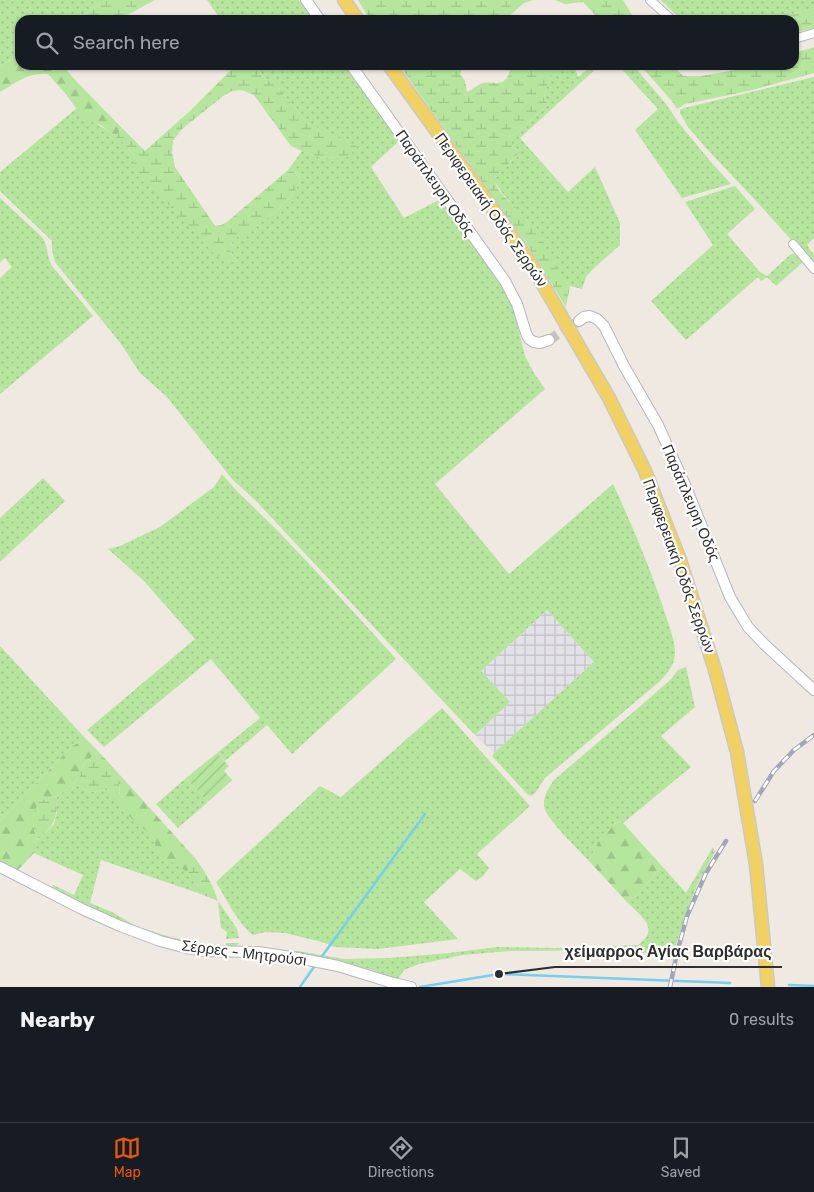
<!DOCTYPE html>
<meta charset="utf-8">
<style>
:root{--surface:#171b24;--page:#242831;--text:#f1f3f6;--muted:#9ea1a6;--line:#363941;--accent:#ea580c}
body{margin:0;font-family:Rubik,sans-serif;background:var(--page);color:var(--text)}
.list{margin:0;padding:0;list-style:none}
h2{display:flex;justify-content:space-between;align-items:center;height:65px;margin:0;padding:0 20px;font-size:21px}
h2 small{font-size:16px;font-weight:400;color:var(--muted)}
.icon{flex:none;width:28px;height:28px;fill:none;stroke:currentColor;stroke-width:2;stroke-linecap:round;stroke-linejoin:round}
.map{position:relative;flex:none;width:814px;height:987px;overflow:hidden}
.search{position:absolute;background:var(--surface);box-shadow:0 1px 4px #0004;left:15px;right:15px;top:15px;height:55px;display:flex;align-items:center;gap:12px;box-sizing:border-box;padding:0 18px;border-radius:15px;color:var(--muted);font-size:19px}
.sheet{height:135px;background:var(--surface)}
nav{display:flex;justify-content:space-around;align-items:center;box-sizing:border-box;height:70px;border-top:1px solid var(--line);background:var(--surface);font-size:14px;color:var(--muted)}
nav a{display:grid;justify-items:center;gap:2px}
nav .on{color:var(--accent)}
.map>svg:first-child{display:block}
.industrial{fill:url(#industrial-grid)}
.grass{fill:url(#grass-dots)}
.forest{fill:url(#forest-firs)}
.wetland{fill:url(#wetland-marsh)}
.garden{fill:url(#garden-furrows)}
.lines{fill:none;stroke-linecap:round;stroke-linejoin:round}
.stream{stroke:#75cff0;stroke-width:2.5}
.tertiary-tunnel{stroke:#c8c4bd;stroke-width:10;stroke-dasharray:10 5;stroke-linecap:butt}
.minor-casing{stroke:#b4b7c1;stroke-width:10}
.tertiary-casing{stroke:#b4b7c1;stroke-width:12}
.primary-casing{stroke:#c9c9c9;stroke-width:15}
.minor{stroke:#fff;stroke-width:8}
.tertiary{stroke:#fff;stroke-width:10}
.primary{stroke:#f2d163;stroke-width:12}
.rail-casing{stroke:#a3a6b8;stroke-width:4.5}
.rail{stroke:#fff;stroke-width:2.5;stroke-dasharray:8;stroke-linecap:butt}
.labels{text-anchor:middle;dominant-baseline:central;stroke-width:4.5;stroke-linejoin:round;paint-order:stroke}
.street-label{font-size:15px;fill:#2e2e2e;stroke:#fff}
.leader{fill:none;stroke:#2e2e2e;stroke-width:2}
.callout-dot{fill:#2e2e2e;stroke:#fff;stroke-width:2}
.callout-label{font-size:16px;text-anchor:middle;font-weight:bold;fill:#2e2e2e;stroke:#fff;stroke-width:4.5;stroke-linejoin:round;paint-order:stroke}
</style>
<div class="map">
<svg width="814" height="987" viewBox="0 0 814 987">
<defs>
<pattern id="industrial-grid" width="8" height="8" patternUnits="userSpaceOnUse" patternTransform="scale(1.25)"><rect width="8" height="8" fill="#e3e1e8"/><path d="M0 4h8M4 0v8" fill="none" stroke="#c3c1c7"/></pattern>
<pattern id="grass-dots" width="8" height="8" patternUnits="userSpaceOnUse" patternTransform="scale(1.25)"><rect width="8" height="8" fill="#b6e59e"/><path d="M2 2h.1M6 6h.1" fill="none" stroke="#9dc588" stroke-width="1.8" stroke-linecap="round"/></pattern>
<pattern id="forest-firs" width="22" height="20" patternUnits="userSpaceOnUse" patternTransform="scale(1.25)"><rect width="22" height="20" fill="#b6e59e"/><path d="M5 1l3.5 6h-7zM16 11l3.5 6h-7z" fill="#9dc588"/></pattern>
<pattern id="wetland-marsh" width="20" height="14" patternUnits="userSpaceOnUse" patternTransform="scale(1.25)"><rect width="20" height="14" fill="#b6e59e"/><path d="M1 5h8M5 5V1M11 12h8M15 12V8" fill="none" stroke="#9dc588"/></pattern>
<pattern id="garden-furrows" width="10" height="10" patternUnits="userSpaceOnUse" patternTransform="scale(1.25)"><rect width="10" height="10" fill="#b6e59e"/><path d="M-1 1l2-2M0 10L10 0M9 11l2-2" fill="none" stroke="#9dc588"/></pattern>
</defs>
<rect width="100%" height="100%" fill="#efe9e1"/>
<path class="industrial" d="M547,610l47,52 -100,91 -19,-18 35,-33 -29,-31z"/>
<g class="grass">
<path d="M0,0h106l-14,8 -13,12h-59v35l-20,11z"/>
<path d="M207,0h92l14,20h-92z"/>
<path d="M661,0h153v8l-40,12h-63l-3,-1v1h-24l-7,-4z"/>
<path d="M255,65h89l55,76 -28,26 33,51 35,-18 3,2 62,87 8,15 13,52 9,17 11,16 -110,95 74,90 104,-90c20,43 38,86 53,132 3,11 9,24 9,37 0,12 -8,21 -16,29l-114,96 -9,14 -5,4 -4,-2 -35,-38 2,-3 100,-91 -47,-52 -66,61 29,31 -35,33 -35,-37 -184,-197 -24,-22 -65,-82 -27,-24 -19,-29 -66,-82 -3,-12v-9l-52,-50v-19l77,-64c8,13 14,11 25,19 13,8 26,18 33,31l90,101 5,3 6,-1c-5,-6 -7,-11 -4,-18 4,-8 15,-12 22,-16 12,-8 32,-22 39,-33 3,-4 5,-10 8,-14 -3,-6 -7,-8 -13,-10l14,-19 14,6 24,1 -29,-33 -4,-2 -34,-42h-6z"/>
<path d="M561,65h12l2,3 3,9 15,-12h7l-80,73 48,54 27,-25 25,56v22l-28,25 -6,7 -4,12 -12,-3 -5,-5 -44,-67 -19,-21 -7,-11v-4l24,-25 -7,-7v-9l37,-33 -5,-4c1,-13 8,-26 17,-35z"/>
<path d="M618,65h15l33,39 12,18 32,39 21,23 -49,14 -47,-68 23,-21z"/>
<path d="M814,77v161l-7,7 7,10v10l-57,-63 -49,-52 -20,-23 -8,-14v-3l4,-2z"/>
<path d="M735,186l20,23 -28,25 33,38 7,4 24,-22h3l9,8 -27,24 -9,-9 -6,4 -3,-4 -72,63 -35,-39 62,-56 -28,-43z"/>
<path d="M0,198l42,39c7,10 4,19 10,29l41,50 -93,78v-116l12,-11 -7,-9 -5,4z"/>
<path d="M222,474c16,20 36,37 54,55 41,43 81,86 120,130l-104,95 -25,-29 -42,36 -8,-8 43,-35 -49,-59 -107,88 -17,-17 108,-91 -51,-58 -36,-32 12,-3 40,-19 54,-40z"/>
<path d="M43,478l22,23 -65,61v-44z"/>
<path d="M0,646l86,93 -14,7 -72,75z"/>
<path d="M686,667l9,40 -34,29 30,31 -68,56 -5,-2 -19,19 -10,21c-9,-10 -45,-44 -45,-55 -1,-10 5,-18 10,-26l98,-84 19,-17 7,-9z"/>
<path d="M442,708l88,98 -53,48 12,14 -6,8 -7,5 -16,-12 -36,33 34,37 -80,10 -44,-2 -12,-5 -37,-9 -20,-1 -12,3c-14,-10 -28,-38 -37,-53l104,-96 21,11z"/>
<path d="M186,778l22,24 -30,26 -22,-24z"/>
<path d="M73,783l17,9 18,-2 10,9 5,11 31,28c3,22 26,24 39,40 1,1 4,5 4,7 1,2 0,5 1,8l-97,-33 -11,43 22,9 24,14 34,11 47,10 8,-1 1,-3h13l-3,3 -27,2 -32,-5 -45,-16 -81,-39 2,-3 21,10 9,-20 -49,-22 3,-12 17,-17 3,-12v-16l9,-6z"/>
<path d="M713,847l2,5 -17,31 -12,31 -14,44 -43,-8 -120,1 -46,4 -44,9 -15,6 -6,9 -29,-10 -34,-8 -56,-9 19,-1 46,8 45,-1 60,-5 48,-6 62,1 79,-3c24,-17 1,-30 -13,-45l11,-4 26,-30 24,27z"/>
<path d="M218,901l19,28 2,9 -13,1 1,-7 -6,-4z"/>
</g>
<g class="forest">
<path d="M20,55v10h42l14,16 46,47 -6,9 -15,-12 -9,-3 -10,-6 -17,-23 -17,-19c-20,-2 -32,9 -48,18v-26z"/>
<path d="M86,739l12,12 -15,14 -3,11 -14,14 -9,6 -18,5 -6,24 4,16 -2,11 -18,19 -17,-8v-42l72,-75z"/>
<path d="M119,774l76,84 -8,14 -29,-19 -3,-9 -1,-6 -32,-28 -4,-11c4,-10 -1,-14 1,-25z"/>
<path d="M618,821l5,2 39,43 -26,30 -11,4 -36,-39 10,-21z"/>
</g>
<g class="wetland">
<path d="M106,0h49l-37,20h-39l13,-12z"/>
<path d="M358,0h175l-9,3 -19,17h-135z"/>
<path d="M555,0h68l12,20h-35l-17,-18 -18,2z"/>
<path d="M814,8v20l-20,5v-13h-20z"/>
<path d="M814,47v26l-66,18 -63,13 -8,5 -6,-9 -31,-35h33l10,11h18l46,-8 10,-3h37v-12z"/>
<path d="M236,65h19l12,16h6l34,42 29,12 21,12 -6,7 -11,4 -24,-1 -14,-6 -11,-5 -37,-51 -12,-5 -10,1 -9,5 -41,33 -9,12 -1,11 3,15 40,59 6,-1 6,-3 61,-52c6,2 10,4 13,10 -3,4 -5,10 -8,14 -7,11 -27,25 -39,33 -7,5 -18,8 -22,16 -3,8 -1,12 4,18l-6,1 -17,-9 -79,-86 1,-9 -4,-7 -15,-14 6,-9 23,23 46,-41z"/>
<path d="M399,65h65l-4,9 5,7 2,11c6,-2 10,-8 17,-9 7,-2 16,3 22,-4 5,-7 2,-13 13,-13l1,-1h41c-9,9 -16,22 -17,35l5,4 -37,33v9l7,7 -24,25c-1,11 12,21 19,28 21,21 36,50 51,75l5,5 -4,21 -38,-61z"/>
<path d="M98,751l21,23c-2,11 3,15 -1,25l-10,-9 -18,2 -17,-9 7,-7 3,-11z"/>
<path d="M57,796c0,26 -2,27 -20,45 -5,-19 -6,-22 2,-40z"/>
<path d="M195,858c10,13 18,27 23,43l-20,-8 -1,-9 -10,-12z"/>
</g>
<path class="garden" d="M217,753l12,13 -5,5 8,9 -24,22 -22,-24z"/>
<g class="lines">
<g class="stream">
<path d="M320,959l105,-145"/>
<path d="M789,985l25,1"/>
<path d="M300,987l16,-23"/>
<path d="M420,987l79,-13 231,9"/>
</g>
<path class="tertiary-tunnel" d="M549,340l30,-19"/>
<defs>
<g id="minor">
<path d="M650,0l22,20"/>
<path d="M794,39l20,-6"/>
<path d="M793,244l21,25"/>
</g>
<g id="tertiary">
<path d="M306,0l14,20"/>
<path d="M351,65l154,216 12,23 9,29 3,6 5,3 6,1 9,-3"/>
<path d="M579,321l5,-4 6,-1 7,3 7,7 20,40 34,59 28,62 44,110 18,30 16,17 50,46"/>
<path d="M0,867l82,42 38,17 40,15 27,7 18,3 53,1 40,6 40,8 55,17 18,4"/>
</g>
<g id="primary">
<path d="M344,0l14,20"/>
<path d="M389,65l106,147 36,52 78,134 36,73 35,89 35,110 22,82 19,112 12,123"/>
</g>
</defs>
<use href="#minor" class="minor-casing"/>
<use href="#tertiary" class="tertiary-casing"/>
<use href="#primary" class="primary-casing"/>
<use href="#minor" class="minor"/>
<use href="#tertiary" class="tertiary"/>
<use href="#primary" class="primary"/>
<defs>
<g id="rail">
<path d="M755,801l19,-30 20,-21 20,-15"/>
<path d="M670,987l7,-34 10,-37 19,-43 20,-32"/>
</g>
</defs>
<use href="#rail" class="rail-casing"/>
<use href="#rail" class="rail"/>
</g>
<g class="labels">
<g class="street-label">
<text transform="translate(435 183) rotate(55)">Παράπλευρη Οδός</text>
<text transform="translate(491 210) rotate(55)">Περιφερειακή Οδός Σερρών</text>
<text transform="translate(691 503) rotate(67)">Παράπλευρη Οδός</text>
<text transform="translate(679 566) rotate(70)">Περιφερειακή Οδός Σερρών</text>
<text transform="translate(244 953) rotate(7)">Σέρρες - Μητρούσι</text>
</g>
</g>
<path class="leader" d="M499 974L555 967H782"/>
<circle class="callout-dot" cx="499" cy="974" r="5"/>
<g class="callout-label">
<text x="668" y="957">χείμαρρος Αγίας Βαρβάρας</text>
</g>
</svg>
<div class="search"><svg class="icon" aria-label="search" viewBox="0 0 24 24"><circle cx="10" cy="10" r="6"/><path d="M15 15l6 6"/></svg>Search here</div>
</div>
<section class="sheet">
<h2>Nearby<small>0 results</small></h2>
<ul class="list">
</ul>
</section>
<nav>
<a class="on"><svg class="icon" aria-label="map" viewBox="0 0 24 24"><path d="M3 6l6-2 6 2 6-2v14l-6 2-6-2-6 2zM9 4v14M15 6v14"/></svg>Map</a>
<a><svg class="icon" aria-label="directions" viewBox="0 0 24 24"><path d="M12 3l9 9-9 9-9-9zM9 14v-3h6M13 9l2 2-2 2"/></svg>Directions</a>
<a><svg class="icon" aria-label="saved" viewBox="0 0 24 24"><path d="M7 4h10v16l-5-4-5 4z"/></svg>Saved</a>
</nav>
